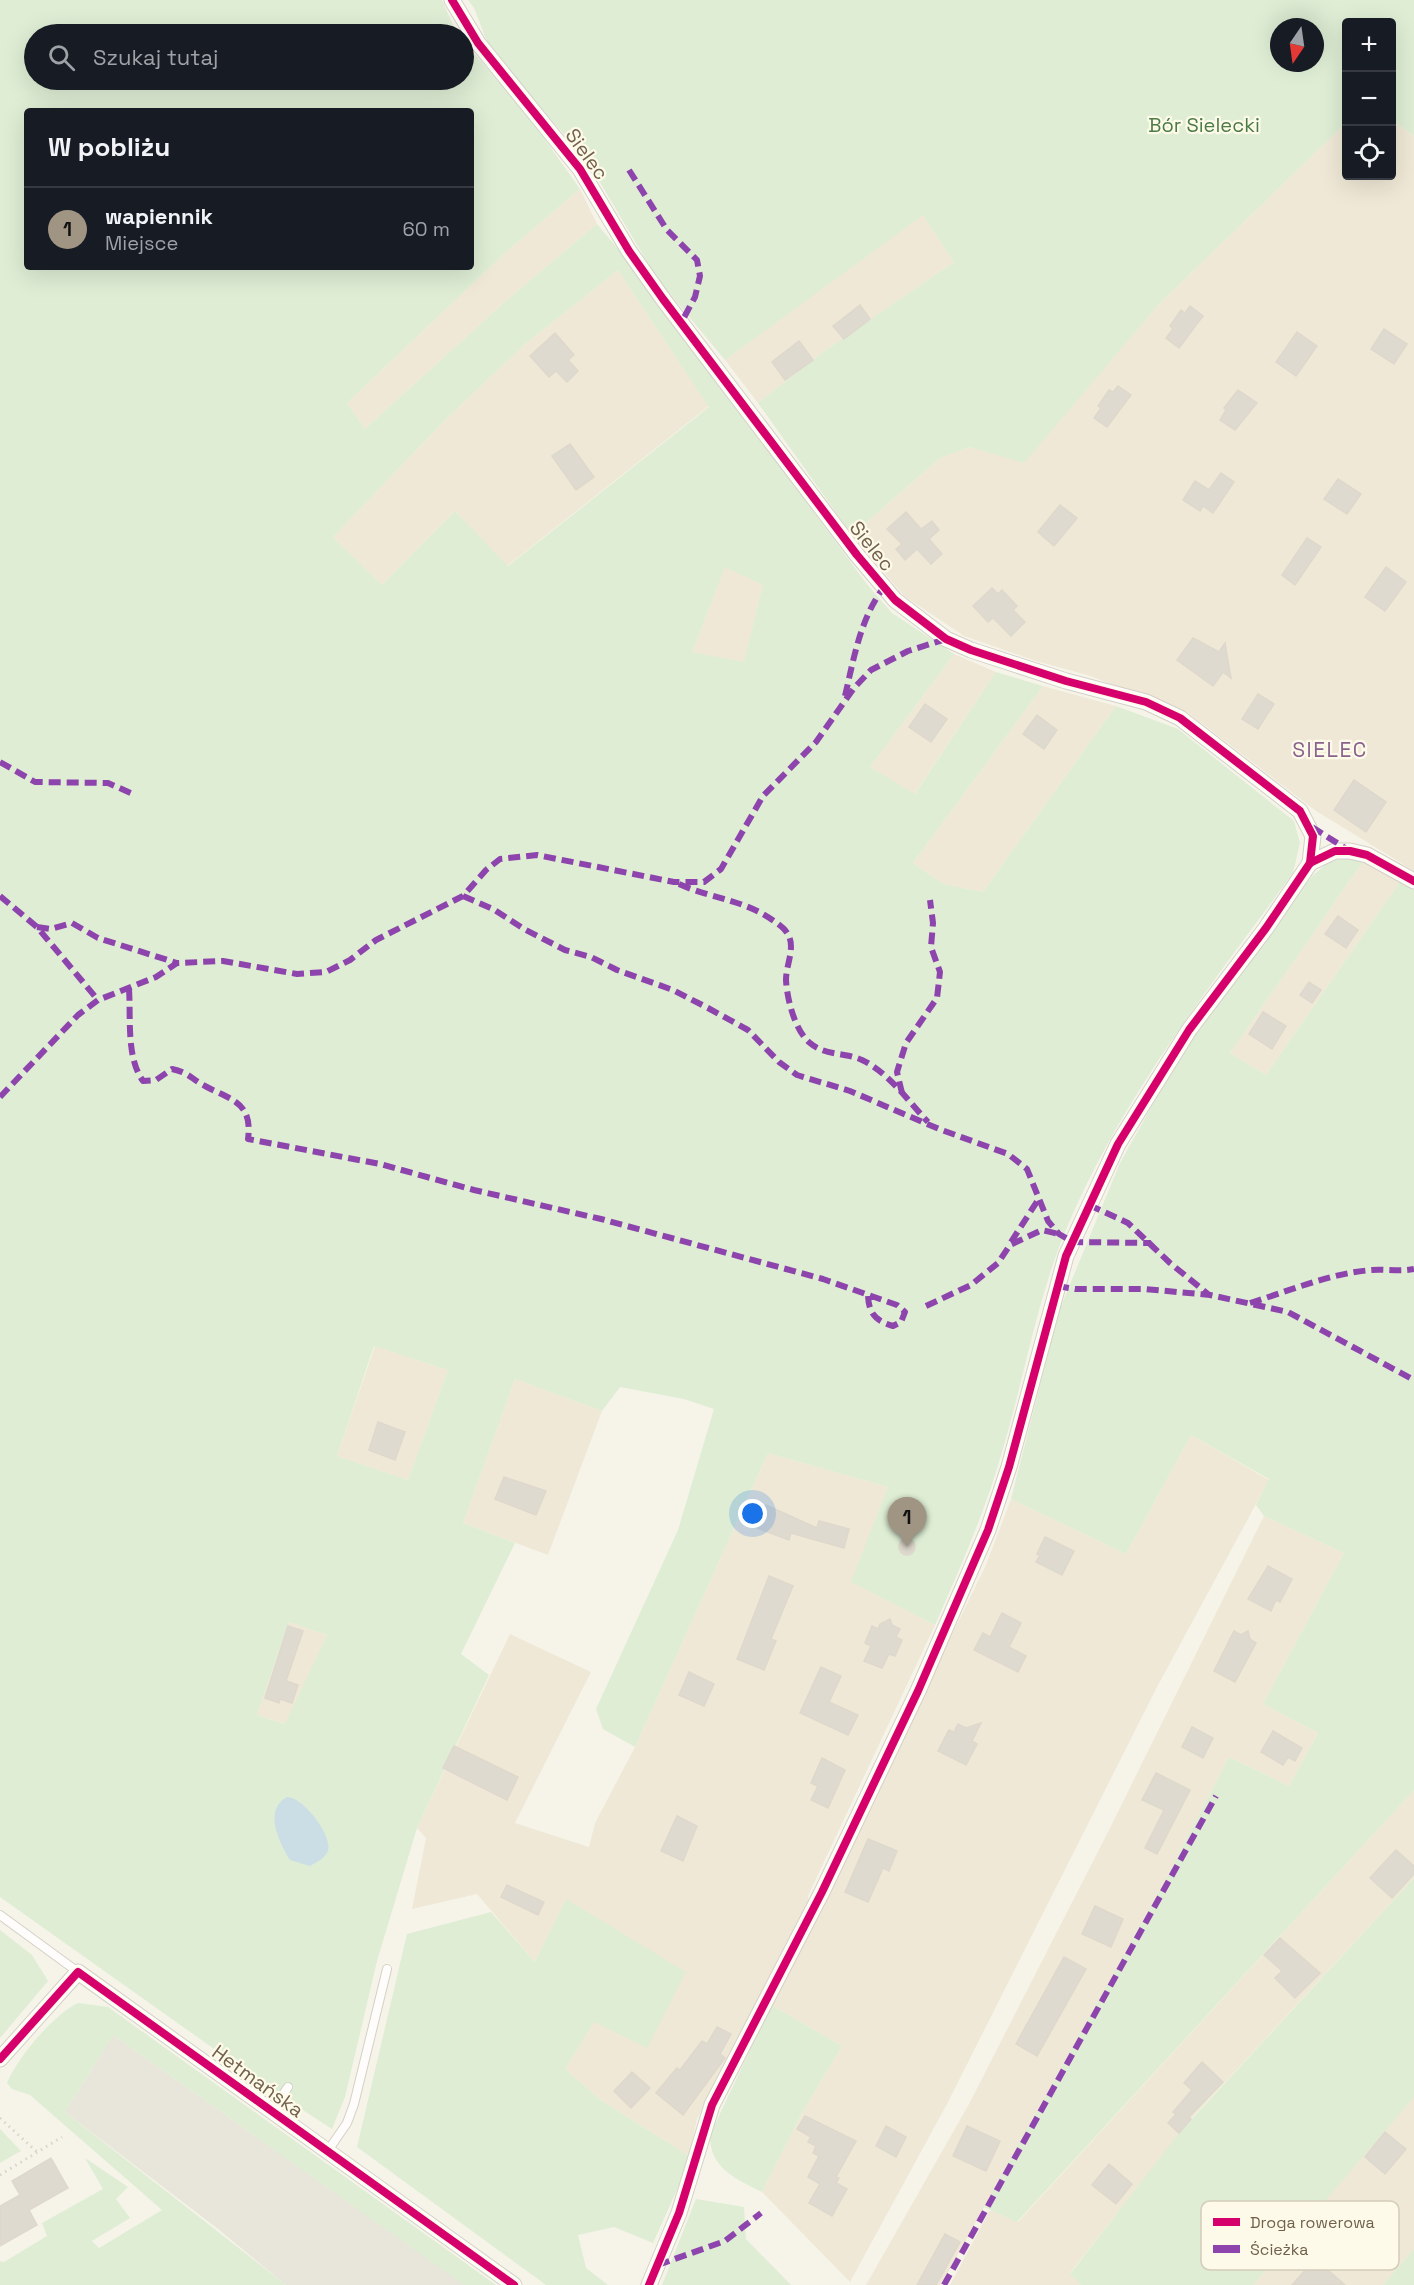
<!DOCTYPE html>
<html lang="pl">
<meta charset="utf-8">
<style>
:root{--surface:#171b24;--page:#20242c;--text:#f1f3f6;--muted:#9ea1a6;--line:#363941;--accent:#a09482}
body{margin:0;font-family:"Space Grotesk",sans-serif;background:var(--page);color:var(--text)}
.controls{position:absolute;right:18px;top:18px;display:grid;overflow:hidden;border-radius:6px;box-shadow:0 6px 24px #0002}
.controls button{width:54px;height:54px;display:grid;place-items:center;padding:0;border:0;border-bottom:2px solid var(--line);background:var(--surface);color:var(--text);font:30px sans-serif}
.compass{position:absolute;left:1270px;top:18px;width:54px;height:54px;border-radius:50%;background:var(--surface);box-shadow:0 6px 24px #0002;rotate:193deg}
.you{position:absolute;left:753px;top:1514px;width:21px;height:21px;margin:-15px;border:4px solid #fff;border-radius:50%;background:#1a73e8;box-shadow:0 0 0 9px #1a73e833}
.badge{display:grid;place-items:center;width:39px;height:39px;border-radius:50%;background:var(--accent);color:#111;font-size:20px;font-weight:700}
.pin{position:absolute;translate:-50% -50px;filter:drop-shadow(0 2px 3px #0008)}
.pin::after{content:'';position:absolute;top:32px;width:21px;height:18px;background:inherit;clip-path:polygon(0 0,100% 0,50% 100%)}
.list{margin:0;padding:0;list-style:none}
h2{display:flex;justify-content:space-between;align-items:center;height:78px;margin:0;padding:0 24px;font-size:26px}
h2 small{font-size:20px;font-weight:400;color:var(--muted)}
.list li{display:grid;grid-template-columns:39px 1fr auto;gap:18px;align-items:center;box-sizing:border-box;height:84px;padding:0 24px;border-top:2px solid var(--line)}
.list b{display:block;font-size:22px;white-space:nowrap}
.list p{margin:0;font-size:20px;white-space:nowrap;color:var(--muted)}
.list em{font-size:20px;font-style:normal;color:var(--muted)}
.icon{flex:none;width:33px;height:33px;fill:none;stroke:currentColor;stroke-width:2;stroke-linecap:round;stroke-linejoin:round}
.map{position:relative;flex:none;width:1414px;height:2285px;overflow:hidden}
.search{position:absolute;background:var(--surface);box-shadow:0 6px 24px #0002;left:24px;top:24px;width:450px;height:66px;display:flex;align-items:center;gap:15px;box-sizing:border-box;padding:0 21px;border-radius:33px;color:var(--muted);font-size:22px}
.panel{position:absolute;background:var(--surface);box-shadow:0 6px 24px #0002;left:24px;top:108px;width:450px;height:162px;border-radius:6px}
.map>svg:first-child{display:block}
.residential{fill:#efe8d6}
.industrial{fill:#e8e5da}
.green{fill:#deedd4;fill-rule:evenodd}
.water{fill:#cbdee5}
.building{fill:#dfdacf;stroke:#ded8cc;stroke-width:1.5}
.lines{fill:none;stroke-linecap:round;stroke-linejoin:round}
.lane-casing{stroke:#d4d0c6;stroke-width:10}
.street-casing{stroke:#d4d0c6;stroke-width:17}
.path{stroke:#d8d4cd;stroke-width:3;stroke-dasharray:1.5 4.5;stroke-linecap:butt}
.lane{stroke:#fefdfc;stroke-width:8}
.street{stroke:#fefdfc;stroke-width:15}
.quiet{stroke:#8e44ad;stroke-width:6;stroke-dasharray:12 6;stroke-linecap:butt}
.cycleway-casing{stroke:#fefae9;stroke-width:11}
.cycleway{stroke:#d6006c;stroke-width:8}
.labels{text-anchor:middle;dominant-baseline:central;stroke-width:4.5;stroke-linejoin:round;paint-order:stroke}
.park-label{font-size:20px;fill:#4b7c46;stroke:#fefae9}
.street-label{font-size:20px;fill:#72614b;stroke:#fefae9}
.neighbourhood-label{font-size:21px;letter-spacing:1.5px;fill:#89638e;stroke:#fefae9}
.key{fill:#fefae9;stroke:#d4ccba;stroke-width:1.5}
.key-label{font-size:16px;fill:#72614b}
</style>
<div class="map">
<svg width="1414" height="2285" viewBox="0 0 1414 2285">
<rect width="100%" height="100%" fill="#f6f4e9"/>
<g class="residential">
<path d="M1392,120l22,16v735l-98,-60 -129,-99 -100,-37 -51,-14 -72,-25 -60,-40 -52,-61 88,-77 30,-11 54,15 135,-158 187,-181v53h46z"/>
<path d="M580,189l17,35 -89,75 -143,130 -18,-26 159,-151z"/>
<path d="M923,214l31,48 -131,90 -65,51 -33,-43z"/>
<path d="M618,270l91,136 -202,160 -52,-55 -73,74 -49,-48 111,-116 81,-77z"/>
<path d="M725,566l38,19 -19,78 -52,-11z"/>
<path d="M954,654l42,18 -82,123 -44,-28z"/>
<path d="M1043,686l73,20 -133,186 -40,-8 -30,-21z"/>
<path d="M1364,860l38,19 -136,196 -36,-22z"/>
<path d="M375,1346l73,24 -40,110 -71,-24z"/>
<path d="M515,1379l87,32 -54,144 -85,-32z"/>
<path d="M1191,1435l78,45 -113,209 -209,415 -97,178 -88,-90 41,-81 39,-65 -71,-41 215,-440 25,-66 115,55z"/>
<path d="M768,1453l120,34 -36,95 83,43 -127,271 1,11 -112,212 -8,37 -87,-55 -37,-32 29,-47 -28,-123 -31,63 -58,-68 -65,15 14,-71 -9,-10 93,-194 81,38 -76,151 74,24 6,-24 40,-76z"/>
<path d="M1264,1516l80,37 -81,151 55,29 -29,53 -60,-29 -68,131 -220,397h-75l103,-181 141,-276z"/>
<path d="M289,1622l38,13 -41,89 -29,-9z"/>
<path d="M1414,1790v88l-223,241 -121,154 11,12h-131l40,-75 28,12z"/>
<path d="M1414,2094v155l-31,36h-130z"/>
</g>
<path class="industrial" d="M113,2035l239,170 114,80h-180l-68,-56 -153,-117z"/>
<g class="green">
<path d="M0,0h442l15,34h-423v46h430v-38l60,68 56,79 -74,63 -159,151 18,26 143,-130 89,-75 33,39 236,320 26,30 62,41 -84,113 45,27 81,-122 47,14 -130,177 30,21 40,8 133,-186 62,23 116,92 6,22 -7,30c-86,117 -178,233 -232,369 -26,68 -38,140 -59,210 -17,60 -42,116 -67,173l-84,-43 37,-95 -120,-34 -133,294 -32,-18 -7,-20 82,-179 36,-121 -30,-10 -64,-12 -18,24 -87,-32 -52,144 52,20 -54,111 28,21 -72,153 -40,133 -32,136 -13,32 -60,-39 -272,-193zM27,111h444v156h-444zM618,270l91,137 -201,159 -53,-55 -73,74 -49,-48 111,-116 81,-77zM725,567l38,18 -19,77 -52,-10zM374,1346l74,24 -40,110 -71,-24zM289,1622l38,13 -42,89 -28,-9z"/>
<path d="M468,0h946v136l-22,-16v-98h-46v101l-187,181 -135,159 -54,-16 -30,11 -88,77 -94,-132 65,-51 131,-90 -31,-47 -198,145 -69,-83 -68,-115 -98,-113 -16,-41zM1279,27h36v36h-36z"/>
<path d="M1344,858l20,2 -134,193 36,22 136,-196 12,8v903l-397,432 -33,-15 177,-319 68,-131 60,29 29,-53 -55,-29 81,-151 -80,-37 -8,-11 13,-26 -78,-44 -65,119 -115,-55 48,-188 61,-148 66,-118 126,-169 17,-14z"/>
<path d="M1414,1878v219l-161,188h-172l-11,-11 109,-141z"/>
<path d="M566,1899l120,73 -39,76 -53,-26 -29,47 37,32 87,55 -4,16 -32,71 -39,-16 -36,8 8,33 22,17h-62l-189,-138 50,-213 84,-22 44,50z"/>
<path d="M0,1930l32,25 16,26 -48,57z"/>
<path d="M78,2003l30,4 388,278h-32l-351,-250 -48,77 221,173h-286v-24l4,1 43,-26 -5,-13 61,-34 -18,-31 43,29 -12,12 14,19 -38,23 7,7 63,-38 -132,-115 -18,-6 -5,-6c11,-26 46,-68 71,-80z"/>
<path d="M771,2005l71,41 -39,65 -41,81c-27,-14 -52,-23 -52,-57z"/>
<path d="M0,2129l21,22 -21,12z"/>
<path d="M696,2199l48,8 2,32 45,46h-129z"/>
<path d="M1414,2249v36h-31z"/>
</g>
<path class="water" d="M287,1797c17,0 46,40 41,54 -4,8 -11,11 -18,15l-20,-6c-11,-18 -27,-50 -3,-63z"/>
<g class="building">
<path d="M860,305l10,14 -26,20 -11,-13z"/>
<path d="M1190,306l13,10 -24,32 -13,-10 7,-9 -3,-3 11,-16 4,3z"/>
<path d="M1384,329l23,15 -13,20 -23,-15z"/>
<path d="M1297,332l20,14 -21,30 -20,-14z"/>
<path d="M555,333l19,22 -6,5 10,11 -11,11 -11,-11 -7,6 -19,-21z"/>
<path d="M799,341l14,19 -28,20 -13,-18z"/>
<path d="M1118,386l13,9 -24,32 -13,-9 7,-10 -3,-2 11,-16 4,2z"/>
<path d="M1238,390l19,13 -22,27 -15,-10 6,-10 -2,-2z"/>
<path d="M570,444l24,33 -18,13 -24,-34z"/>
<path d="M1221,473l13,9 -21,31 -10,-7 -3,5 -17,-11 12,-19 14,9z"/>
<path d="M1338,479l23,15 -14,20 -23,-15z"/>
<path d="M1060,505l17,13 -23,28 -16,-14z"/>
<path d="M906,512l15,17 11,-8 7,9 -10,9 13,15 -11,10 -14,-15 -12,11 -9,-11 6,-5 -15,-15z"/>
<path d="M1307,538l14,9 -26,38 -13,-10z"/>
<path d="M1386,567l20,15 -21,29 -20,-14z"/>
<path d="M992,588l6,6 4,-4 15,16 -4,4 12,12 -14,14 -18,-18 -5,4 -15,-16z"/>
<path d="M1193,638l26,14 6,-9 6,35 -8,-6 -10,14 -36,-26z"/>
<path d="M1258,694l16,10 -16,25 -16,-10z"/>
<path d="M925,704l22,15 -16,23 -22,-15z"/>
<path d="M1037,715l20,15 -13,19 -21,-15z"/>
<path d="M1354,780l32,22 -20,30 -32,-22z"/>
<path d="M1338,916l20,14 -12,18 -21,-14z"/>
<path d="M1309,982l12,8 -9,13 -12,-8z"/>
<path d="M1263,1012l23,14 -14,23 -23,-15z"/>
<path d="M378,1422l27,10 -10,28 -26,-10z"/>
<path d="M504,1477l42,14 -10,24 -41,-16z"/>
<path d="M766,1505l51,23 2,-7 30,8 -5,19 -53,-15 -2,7 -32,-12z"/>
<path d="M1045,1537l29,14 -12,24 -26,-13 4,-7 -3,-1z"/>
<circle cx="907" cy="1547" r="8"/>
<path d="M1268,1566l24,13 -12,23 -4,-2 -5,11 -23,-12z"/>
<path d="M769,1576l24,10 -22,53 5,2 -12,29 -27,-11z"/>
<path d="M1002,1613l19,10 -12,24 17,9 -8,16 -44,-22 9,-17 7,4z"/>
<path d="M890,1619l2,6 8,4 -4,8 6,3 -7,16 -6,-2 -7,14 -18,-7 7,-15 -6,-3 7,-17 6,3 2,-5z"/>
<path d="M288,1626l15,5 -17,50 12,4 -6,18 -12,-4 -1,4 -14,-5z"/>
<path d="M1234,1631l7,4 7,-4 2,8 6,4 -21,39 -21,-11z"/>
<path d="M821,1667l20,9 -12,26 29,13 -10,20 -48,-22z"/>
<path d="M689,1672l25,12 -10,22 -25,-11z"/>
<path d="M981,1723l-9,18 5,3 -11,21 -28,-14 11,-21 5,2 4,-8 8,4z"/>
<path d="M1192,1727l21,11 -10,20 -21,-11z"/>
<path d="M1273,1731l29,17 -7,13 -7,-4 -5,8 -22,-13z"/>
<path d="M454,1746l64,31 -11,23 -64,-32z"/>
<path d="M822,1758l23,12 -17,38 -17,-8 7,-14 -7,-3z"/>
<path d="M1156,1773l34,17 -33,64 -12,-6 19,-38 -22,-10z"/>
<path d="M677,1816l20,10 -14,35 -22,-10z"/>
<path d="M868,1839l29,12 -8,20 -6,-3 -15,34 -23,-10z"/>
<path d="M1396,1850l18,16v8l-22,24 -22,-20z"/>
<path d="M507,1885l37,17 -6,13 -37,-18z"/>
<path d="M1095,1906l28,13 -12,28 -29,-13z"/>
<path d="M1280,1938l40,35 -25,25 -20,-20 7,-7 -18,-16z"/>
<path d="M1064,1957l22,12 -49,87 -21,-12z"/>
<path d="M717,2027l14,7 -11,20 5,4 -42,57 -27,-22 21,-25 3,2 22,-29 5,3z"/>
<path d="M1202,2062l21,20 -34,35 2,2 -12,14 -11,-10 8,-9 -3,-2 19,-22 -8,-7z"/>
<path d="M632,2072l18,16 -19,20 -17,-17z"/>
<path d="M805,2116l51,25 -20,36 3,1 -3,5 11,6 -15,27 -23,-13 11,-19 -12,-7 11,-21 -6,-3 3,-7 -8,-4 3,-5 -14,-8z"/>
<path d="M886,2126l20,11 -10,20 -20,-11z"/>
<path d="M967,2126l33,15 -14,30 -33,-15z"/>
<path d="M1385,2132l21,17 -21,25 -20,-17z"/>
<path d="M51,2158l17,30 -39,22 8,15 -37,21v-40l20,-11 -8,-14z"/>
<path d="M1109,2164l23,20 -16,20 -24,-19z"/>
<path d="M945,2234l15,8 -24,43h-19z"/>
<path d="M1315,2259l30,26h-53z"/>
</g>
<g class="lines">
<defs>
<g id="lane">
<path d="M0,1915l78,57"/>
<path d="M272,2111l16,-24"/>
<path d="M327,2152l20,-29 7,-19 33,-135"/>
</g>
<g id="street">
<path d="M452,0l26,43 102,126 49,82 34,48 194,256 38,45 51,39 25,11 95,31 80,21 34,16 120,93 13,25 -3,27"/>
<path d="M0,2059l78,-87 436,313"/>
<path d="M649,2285l30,-72 33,-108 110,-213 96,-201 70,-161 21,-63 57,-211 52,-112 71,-114 77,-102 44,-65 25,-12h15l17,4 47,26"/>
</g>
</defs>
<use href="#lane" class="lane-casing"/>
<use href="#street" class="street-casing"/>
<g class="path">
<path d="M0,2118l37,34"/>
<path d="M0,2175l62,-38"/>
</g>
<use href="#lane" class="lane"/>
<use href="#street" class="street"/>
<g class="quiet">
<path d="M629,170l38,60 30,30 3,16 -5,21 -14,26"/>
<path d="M845,696c9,-38 15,-77 39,-109"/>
<path d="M0,762l35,20 73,1 25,11"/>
<path d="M1312,827l33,21"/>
<path d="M679,884c38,17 70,15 104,44 16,15 3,34 3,52 1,19 9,51 24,63 15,13 35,9 52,17 26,12 46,41 66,62"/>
<path d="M0,896l37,31 61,73"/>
<path d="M463,896l30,13 31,20 41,21 26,7 26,13 56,20 35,18 40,22 31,32 18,13 53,16 89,38 69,25 19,15 21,52 11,13 14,8 78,1"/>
<path d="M37,927l14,2 21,-6 26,15 79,25"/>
<path d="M129,989c2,30 -3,68 14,92l13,-1 16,-11c18,4 19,10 33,17 26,14 48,16 43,53l132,25 94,26 127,29 222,60 74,26 8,7 -4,10 -8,4c-17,-5 -24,-12 -25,-30"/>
<path d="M902,1093l-5,-21 9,-29 31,-45 3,-26 -9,-25 2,-24 -3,-23"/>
<path d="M0,1097l78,-82 20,-15 58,-23 21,-14 46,-2 74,13 29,-2 24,-12 26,-20 87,-44 23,-26 14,-11 37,-4 137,27h30l17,-13 42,-73 53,-54 38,-54 17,-18 37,-19 38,-12"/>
<path d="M1089,1205l39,18 42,40 38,31"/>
<path d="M1011,1242l27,-42"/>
<path d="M1057,1286l18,3h70l65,6 78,17 126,68"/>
<path d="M1250,1303c39,-12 81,-30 122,-33 15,-1 27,2 42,-1"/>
<path d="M926,1306l45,-21 27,-22 12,-18 32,-15 17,4"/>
<path d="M658,2265l67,-24 36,-28"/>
<path d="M944,2285l272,-489"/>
</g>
<defs>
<g id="cycleway">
<path d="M452,0l26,43 102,126 49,82 34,48 194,256 38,45 51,39 25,11 95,31 80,21 34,16 120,93 13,25 -3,27"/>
<path d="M0,2059l78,-87 436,313"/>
<path d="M649,2285l30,-72 33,-108 110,-213 96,-201 70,-161 21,-63 57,-211 52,-112 71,-114 77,-102 44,-65 25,-12h15l17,4 47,26"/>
</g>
</defs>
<use href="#cycleway" class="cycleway-casing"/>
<use href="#cycleway" class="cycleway"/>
</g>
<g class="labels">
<g class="park-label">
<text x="1204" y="125">Bór Sielecki</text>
</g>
<g class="street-label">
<text transform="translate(587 154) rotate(54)">Sielec</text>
<text transform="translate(872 546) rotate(51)">Sielec</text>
<text transform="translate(258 2081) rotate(36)">Hetmańska</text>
</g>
<g class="neighbourhood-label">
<text x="1330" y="749">SIELEC</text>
</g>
</g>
<rect x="1201" y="2201" width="198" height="69" rx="9" class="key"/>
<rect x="1213" y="2218" width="27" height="8" fill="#d6006c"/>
<rect x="1213" y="2245" width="27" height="8" fill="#8e44ad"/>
<g class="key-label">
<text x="1250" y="2228">Droga rowerowa</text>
<text x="1250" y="2255">Ścieżka</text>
</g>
</svg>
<div class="controls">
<button>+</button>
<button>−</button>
<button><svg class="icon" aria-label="locate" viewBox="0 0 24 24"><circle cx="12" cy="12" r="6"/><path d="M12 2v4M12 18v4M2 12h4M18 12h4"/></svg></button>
</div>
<svg class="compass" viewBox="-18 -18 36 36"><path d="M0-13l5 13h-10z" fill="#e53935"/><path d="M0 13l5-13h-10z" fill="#9ea1a6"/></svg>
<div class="you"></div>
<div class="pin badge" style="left:907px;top:1547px">1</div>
<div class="search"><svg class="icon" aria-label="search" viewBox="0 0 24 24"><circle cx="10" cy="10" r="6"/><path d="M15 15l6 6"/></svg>Szukaj tutaj</div>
<section class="panel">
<h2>W pobliżu<small></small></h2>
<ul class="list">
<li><span class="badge">1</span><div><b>wapiennik</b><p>Miejsce</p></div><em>60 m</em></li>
</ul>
</section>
</div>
